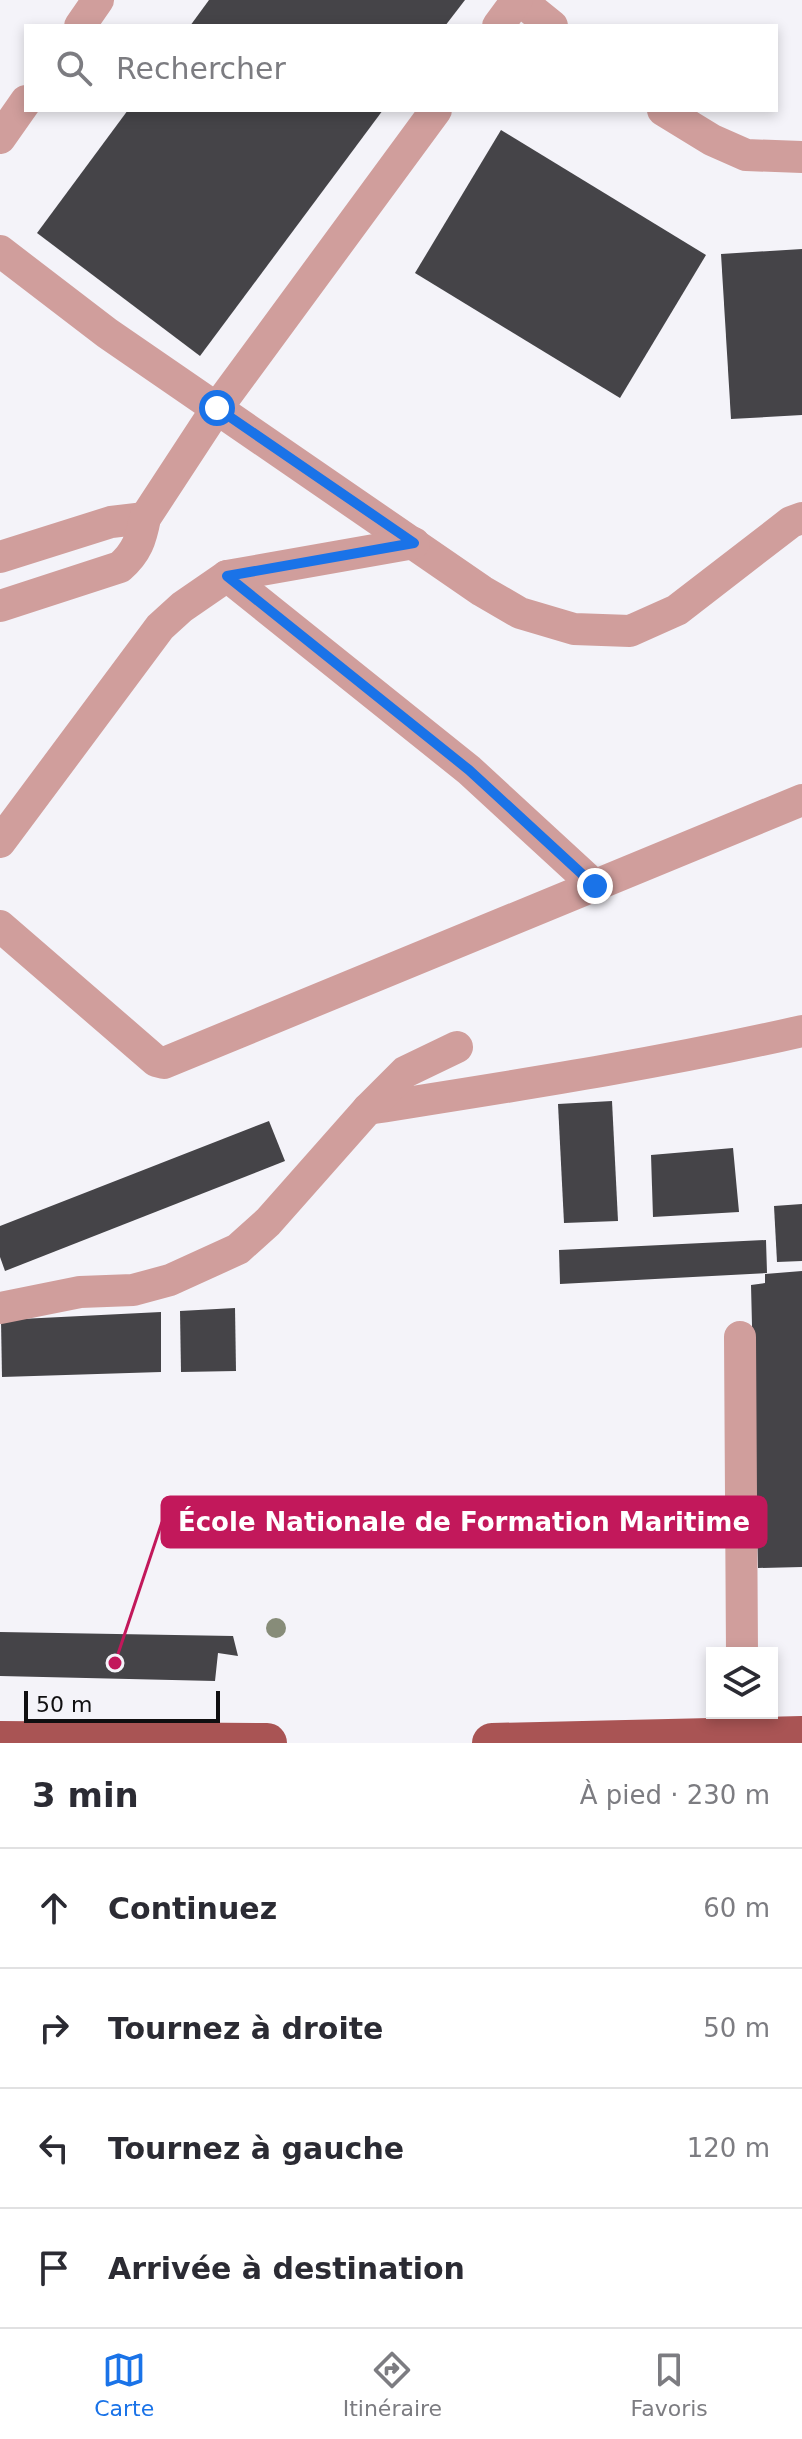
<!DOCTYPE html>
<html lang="fr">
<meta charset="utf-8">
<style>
:root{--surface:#fff;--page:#f2f2f3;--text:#2b2b33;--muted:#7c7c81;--line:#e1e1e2;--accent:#1a73e8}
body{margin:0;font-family:"DejaVu Sans",sans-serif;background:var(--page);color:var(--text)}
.controls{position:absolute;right:24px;bottom:24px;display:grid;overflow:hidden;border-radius:0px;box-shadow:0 4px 12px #0003}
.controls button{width:72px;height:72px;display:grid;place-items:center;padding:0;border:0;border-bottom:2px solid var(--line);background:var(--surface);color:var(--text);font:40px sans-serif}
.scale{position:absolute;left:24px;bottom:20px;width:196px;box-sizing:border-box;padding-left:8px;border:4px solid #100f11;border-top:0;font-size:22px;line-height:28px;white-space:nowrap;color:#100f11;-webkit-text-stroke:6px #f4f3f9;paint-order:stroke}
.stop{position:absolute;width:24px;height:24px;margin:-18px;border:6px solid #1a73e8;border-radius:50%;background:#fff}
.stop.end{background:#1a73e8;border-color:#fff;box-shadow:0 2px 8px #0008}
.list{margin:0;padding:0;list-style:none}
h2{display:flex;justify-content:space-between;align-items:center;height:104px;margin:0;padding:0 32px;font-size:34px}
h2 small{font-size:26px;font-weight:400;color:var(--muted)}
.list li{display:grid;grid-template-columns:52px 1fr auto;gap:24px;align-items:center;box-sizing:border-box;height:120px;padding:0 32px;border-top:2px solid var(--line)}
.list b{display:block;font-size:30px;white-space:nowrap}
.list em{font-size:26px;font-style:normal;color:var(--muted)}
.icon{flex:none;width:44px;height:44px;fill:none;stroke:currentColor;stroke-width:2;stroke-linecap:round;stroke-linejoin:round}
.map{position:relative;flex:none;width:802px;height:1743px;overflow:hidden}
.search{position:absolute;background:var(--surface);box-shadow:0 4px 12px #0003;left:24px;right:24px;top:24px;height:88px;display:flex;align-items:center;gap:20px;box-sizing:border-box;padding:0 28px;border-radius:0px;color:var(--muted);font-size:30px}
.sheet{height:584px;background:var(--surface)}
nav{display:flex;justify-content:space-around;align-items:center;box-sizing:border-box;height:112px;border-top:2px solid var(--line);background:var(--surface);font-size:22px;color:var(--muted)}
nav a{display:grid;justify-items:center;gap:4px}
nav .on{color:var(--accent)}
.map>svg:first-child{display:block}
.building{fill:#454448}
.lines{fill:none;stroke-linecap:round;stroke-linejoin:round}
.minor{stroke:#d09e9c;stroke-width:32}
.major{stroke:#a95454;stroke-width:40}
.tree{fill:#878c79}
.route{stroke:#1a73e8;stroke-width:10}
.leader{fill:none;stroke:#c2185b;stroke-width:3}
.callout-dot{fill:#c2185b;stroke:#f4f3f9;stroke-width:3}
.callout{fill:#c2185b;stroke:#c2185b;stroke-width:3}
.callout-label{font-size:26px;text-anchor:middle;font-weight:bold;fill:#fff}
</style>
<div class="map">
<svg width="802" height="1743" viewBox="0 0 802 1743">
<rect width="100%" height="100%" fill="#f4f3f9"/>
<g class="building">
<path d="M209,0h256l-20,26h-255z"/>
<path d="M128,110h255l-183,246 -163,-123z"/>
<path d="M501,130l205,125 -86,143 -205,-125z"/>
<path d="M802,249v166l-71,4 -10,-165z"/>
<path d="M612,1101l6,120 -54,2 -6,-119z"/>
<path d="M269,1121l16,40 -280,110 -5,-14v-31z"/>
<path d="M733,1148l6,64 -86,5 -2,-62z"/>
<path d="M802,1204v57l-25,1 -3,-56z"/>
<path d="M766,1240l1,33 -207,11 -1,-34z"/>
<path d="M802,1271v296l-44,1 -7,-283 14,-2v-9z"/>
<path d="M235,1308l1,63 -55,1 -1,-61z"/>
<path d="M161,1312v60l-159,5 -1,-57z"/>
<path d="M0,1632l233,4 5,20 -20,-3 -3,28 -215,-5z"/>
</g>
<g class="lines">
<g class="minor">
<path d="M520,0l32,26"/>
<path d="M80,26l18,-26"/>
<path d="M498,26l19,-26"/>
<path d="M663,110l49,30 34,15 56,2"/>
<path d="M0,138l26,-37"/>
<path d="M0,251l107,82 375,258 38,22 54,16 56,2 47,-21 114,-88 11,-4"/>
<path d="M0,557l111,-35 34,-4"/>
<path d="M227,576l242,194 126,116"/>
<path d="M0,606l120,-39c17,-15 21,-28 25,-49l72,-110 219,-298"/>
<path d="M0,842l160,-215 22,-20 45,-31 187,-33"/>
<path d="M0,926l156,135 8,2 638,-263"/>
<path d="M368,1109c145,-23 291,-45 434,-78"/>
<path d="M0,1308l80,-16 53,-2 37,-10 68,-31 30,-27 100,-113 37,-37 52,-25"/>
<path d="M740,1337l2,316"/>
</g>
<g class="major">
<path d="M0,1741l267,2"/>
<path d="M492,1743l310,-7"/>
</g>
</g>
<circle class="tree" cx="276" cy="1628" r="10"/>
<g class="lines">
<path class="route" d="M217,408l197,135 -187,33 242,194 126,116"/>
</g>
<path class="leader" d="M115 1663L162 1522"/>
<circle class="callout-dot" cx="115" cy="1663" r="8"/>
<rect class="callout" x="162" y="1497" width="604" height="50" rx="8"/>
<g class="callout-label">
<text x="464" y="1531">École Nationale de Formation Maritime</text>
</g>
</svg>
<div class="controls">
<button><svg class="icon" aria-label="layers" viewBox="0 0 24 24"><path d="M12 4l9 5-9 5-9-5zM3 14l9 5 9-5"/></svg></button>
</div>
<div class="scale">50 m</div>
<div class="stop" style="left:217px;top:408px"></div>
<div class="stop end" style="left:595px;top:886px"></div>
<div class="search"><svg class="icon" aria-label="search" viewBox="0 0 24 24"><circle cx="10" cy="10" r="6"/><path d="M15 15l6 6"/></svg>Rechercher</div>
</div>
<section class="sheet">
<h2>3 min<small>À pied · 230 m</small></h2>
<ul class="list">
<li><svg class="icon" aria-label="ahead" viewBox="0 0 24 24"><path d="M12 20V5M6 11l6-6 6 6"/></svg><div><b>Continuez</b></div><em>60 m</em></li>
<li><svg class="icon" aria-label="right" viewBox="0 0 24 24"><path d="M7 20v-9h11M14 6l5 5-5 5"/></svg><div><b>Tournez à droite</b></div><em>50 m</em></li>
<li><svg class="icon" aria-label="left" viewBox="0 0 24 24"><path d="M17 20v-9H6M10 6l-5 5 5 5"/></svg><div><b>Tournez à gauche</b></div><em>120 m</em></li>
<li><svg class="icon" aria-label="arrive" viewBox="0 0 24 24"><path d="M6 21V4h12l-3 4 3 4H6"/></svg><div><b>Arrivée à destination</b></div></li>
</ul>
</section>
<nav>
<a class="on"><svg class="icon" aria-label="map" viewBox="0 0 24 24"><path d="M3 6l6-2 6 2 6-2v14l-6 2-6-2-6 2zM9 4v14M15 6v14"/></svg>Carte</a>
<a><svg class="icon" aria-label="directions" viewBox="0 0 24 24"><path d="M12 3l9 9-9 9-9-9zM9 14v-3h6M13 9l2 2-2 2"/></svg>Itinéraire</a>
<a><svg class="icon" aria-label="saved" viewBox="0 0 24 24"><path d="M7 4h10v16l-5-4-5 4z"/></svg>Favoris</a>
</nav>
